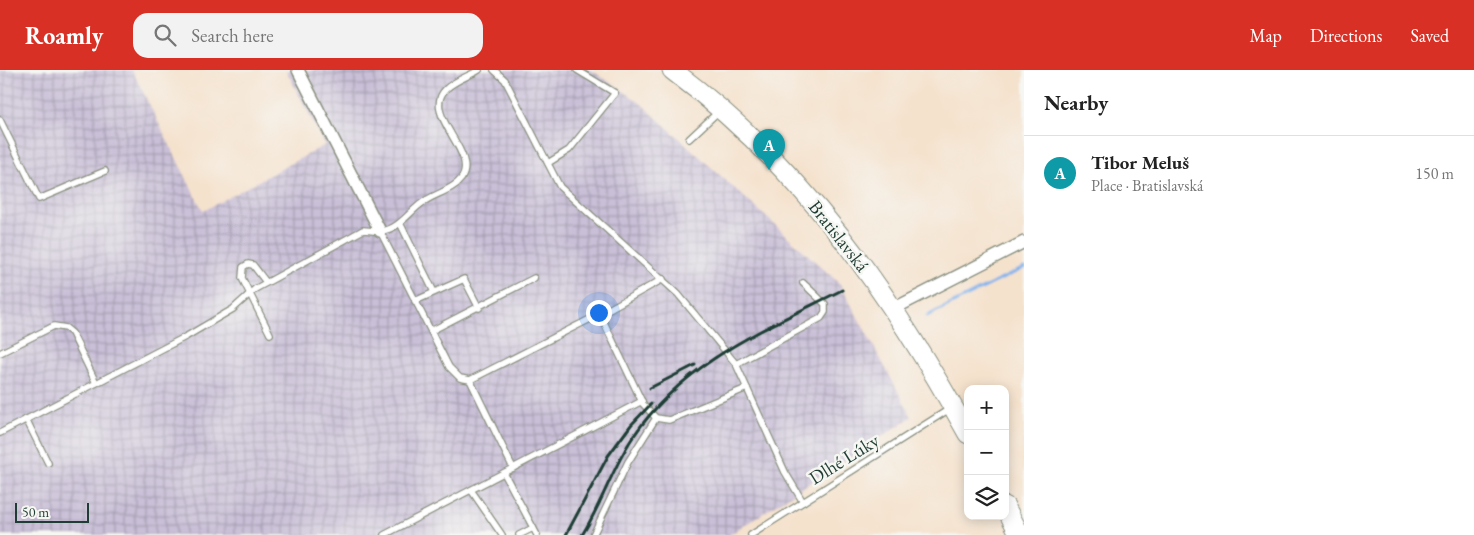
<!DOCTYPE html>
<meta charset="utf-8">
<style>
:root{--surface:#fff;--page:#f2f2f2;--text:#222;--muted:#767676;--line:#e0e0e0;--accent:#d93025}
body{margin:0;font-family:"EB Garamond",serif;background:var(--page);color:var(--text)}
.controls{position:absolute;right:15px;bottom:15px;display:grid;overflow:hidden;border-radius:10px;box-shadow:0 2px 12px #0003}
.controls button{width:45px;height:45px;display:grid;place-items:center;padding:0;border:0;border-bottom:1px solid var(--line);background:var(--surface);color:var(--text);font:25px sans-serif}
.scale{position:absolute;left:15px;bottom:12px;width:74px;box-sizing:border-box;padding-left:5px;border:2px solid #1f3d34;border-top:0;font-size:14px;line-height:18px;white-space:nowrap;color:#1f3d34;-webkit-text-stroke:4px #f6f6f2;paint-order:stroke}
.you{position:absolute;left:598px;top:242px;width:18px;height:18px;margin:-12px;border:4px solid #fff;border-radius:50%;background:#1a73e8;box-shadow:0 0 0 8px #1a73e833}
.badge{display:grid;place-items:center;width:32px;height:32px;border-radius:50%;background:var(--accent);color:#fff;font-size:16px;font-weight:700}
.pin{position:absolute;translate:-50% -41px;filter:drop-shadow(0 1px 2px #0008)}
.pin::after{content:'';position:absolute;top:26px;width:18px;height:15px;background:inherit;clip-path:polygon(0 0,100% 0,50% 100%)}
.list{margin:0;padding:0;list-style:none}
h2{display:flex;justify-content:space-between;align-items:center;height:65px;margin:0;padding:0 20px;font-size:21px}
h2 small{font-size:16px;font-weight:400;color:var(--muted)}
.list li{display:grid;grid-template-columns:32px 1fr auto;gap:15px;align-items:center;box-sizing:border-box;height:75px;padding:0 20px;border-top:1px solid var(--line)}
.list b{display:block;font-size:19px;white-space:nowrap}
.list p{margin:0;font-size:16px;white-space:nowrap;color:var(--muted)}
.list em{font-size:16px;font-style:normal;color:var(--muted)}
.icon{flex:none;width:28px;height:28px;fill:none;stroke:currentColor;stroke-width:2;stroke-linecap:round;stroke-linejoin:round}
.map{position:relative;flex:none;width:1024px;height:465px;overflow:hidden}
header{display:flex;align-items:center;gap:30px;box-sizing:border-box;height:70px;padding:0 25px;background:var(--accent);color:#fff}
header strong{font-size:24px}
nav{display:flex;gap:28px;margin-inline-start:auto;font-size:18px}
.search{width:350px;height:45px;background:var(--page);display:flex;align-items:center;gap:12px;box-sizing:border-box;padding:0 18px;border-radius:15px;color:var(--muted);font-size:19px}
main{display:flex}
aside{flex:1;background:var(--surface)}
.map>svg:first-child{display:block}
.industrial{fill:url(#industrial-grid)}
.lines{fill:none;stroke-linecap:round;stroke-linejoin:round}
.stream{stroke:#81b2ed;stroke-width:3}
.lane-casing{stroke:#8a9080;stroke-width:8}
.street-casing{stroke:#8a9080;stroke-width:14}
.primary-casing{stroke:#8a9080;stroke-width:21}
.lane{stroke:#fff;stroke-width:5.5}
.street{stroke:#fff;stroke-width:11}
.primary{stroke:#fff;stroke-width:19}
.rail{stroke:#1f3d34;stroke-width:3}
.labels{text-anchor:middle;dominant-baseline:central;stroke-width:5;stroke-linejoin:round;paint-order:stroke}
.street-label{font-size:19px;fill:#1f3d34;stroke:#f6f6f2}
</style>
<header>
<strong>Roamly</strong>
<div class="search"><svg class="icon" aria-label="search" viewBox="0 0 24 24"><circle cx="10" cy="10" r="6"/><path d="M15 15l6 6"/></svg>Search here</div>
<nav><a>Map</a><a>Directions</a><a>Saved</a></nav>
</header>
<main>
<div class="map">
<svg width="1024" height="465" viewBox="0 0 1024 465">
<defs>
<pattern id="industrial-grid" width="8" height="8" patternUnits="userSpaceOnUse" patternTransform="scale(1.25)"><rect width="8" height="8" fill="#c9bfd7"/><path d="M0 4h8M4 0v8" fill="none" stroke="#a39caf"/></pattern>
</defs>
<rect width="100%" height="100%" fill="#f6f6f2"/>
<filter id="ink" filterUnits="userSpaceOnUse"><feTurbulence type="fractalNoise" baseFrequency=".02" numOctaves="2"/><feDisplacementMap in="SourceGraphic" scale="10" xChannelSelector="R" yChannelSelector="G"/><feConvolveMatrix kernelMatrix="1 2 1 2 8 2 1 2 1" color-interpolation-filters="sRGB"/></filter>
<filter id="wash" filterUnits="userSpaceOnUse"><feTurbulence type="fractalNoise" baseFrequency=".0096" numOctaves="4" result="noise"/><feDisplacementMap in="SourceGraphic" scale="20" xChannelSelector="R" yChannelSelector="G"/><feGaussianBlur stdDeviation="1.12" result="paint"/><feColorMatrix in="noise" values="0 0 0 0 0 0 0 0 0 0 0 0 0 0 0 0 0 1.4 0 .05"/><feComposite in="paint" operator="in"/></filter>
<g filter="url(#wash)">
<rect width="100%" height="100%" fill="#f5e2cd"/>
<path class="industrial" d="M0,0h132l71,141 122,-66 -39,-75h305l46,30 203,184 72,133 -183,118h-729z"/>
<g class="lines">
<path class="stream" d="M927,246l97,-48"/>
</g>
</g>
<g filter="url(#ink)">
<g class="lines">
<defs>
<g id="lane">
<path d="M494,0l11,10 55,107 118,107 58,70 49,108 18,30"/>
<path d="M0,50l39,79 66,-28"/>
<path d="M689,69l29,-27"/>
<path d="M548,93l21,-13 46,-57 -38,-23"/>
<path d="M400,153l34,69"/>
<path d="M380,161l69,136 11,11 10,2"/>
<path d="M663,209l-63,35 43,90 13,14 13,2 78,-32"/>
<path d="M266,212l-13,-17 -5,-1 -5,3 -1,11 28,56"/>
<path d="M415,231l49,-22 15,29"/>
<path d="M431,261l103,-53"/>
<path d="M0,283l54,-27 12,2 6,5 24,50"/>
<path d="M736,294l85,-46 4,-6v-8l-22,-21"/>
<path d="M26,349l22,44"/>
<path d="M0,363l187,-97 46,-27 22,-20 108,-59c7,0 13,2 19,1 17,-2 27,-19 40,-28 11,-9 30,-12 39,-24 19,-26 -41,-65 -15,-90 8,-8 23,-13 33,-19"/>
<path d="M513,398l-43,-88 130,-66"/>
<path d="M504,403l33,62"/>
<path d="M471,420l31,45"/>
<path d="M384,465l258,-134"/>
<path d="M519,465l14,-7"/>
<path d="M593,465l35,-73 28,-44"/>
<path d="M751,465l200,-127"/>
</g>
<g id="street">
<path d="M298,0l82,161"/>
<path d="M893,239l131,-67"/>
</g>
<g id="primary">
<path d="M672,0c131,98 218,222 296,364"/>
<path d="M1005,436l15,29"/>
</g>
</defs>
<use href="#lane" class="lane-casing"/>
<use href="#street" class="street-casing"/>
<use href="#primary" class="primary-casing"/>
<use href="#lane" class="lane"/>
<use href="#street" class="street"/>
<use href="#primary" class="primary"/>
<g class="rail">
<path d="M650,318l45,-23"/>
<path d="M566,465l42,-79 23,-31 20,-21"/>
<path d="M582,465c20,-31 30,-67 51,-98 52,-76 130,-107 209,-147"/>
</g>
</g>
</g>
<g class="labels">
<g class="street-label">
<text transform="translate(839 166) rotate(52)">Bratislavská</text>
<text transform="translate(844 389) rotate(-32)">Dlhé Lúky</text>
</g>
</g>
</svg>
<div class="controls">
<button>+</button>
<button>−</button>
<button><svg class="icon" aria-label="layers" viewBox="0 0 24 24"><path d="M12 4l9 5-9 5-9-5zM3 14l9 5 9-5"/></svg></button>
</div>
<div class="scale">50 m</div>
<div class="you"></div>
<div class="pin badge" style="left:769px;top:100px;background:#0f9aa8">A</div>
</div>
<aside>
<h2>Nearby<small></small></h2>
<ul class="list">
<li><span class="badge" style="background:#0f9aa8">A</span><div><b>Tibor Meluš</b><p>Place · Bratislavská</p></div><em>150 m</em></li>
</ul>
</aside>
</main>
